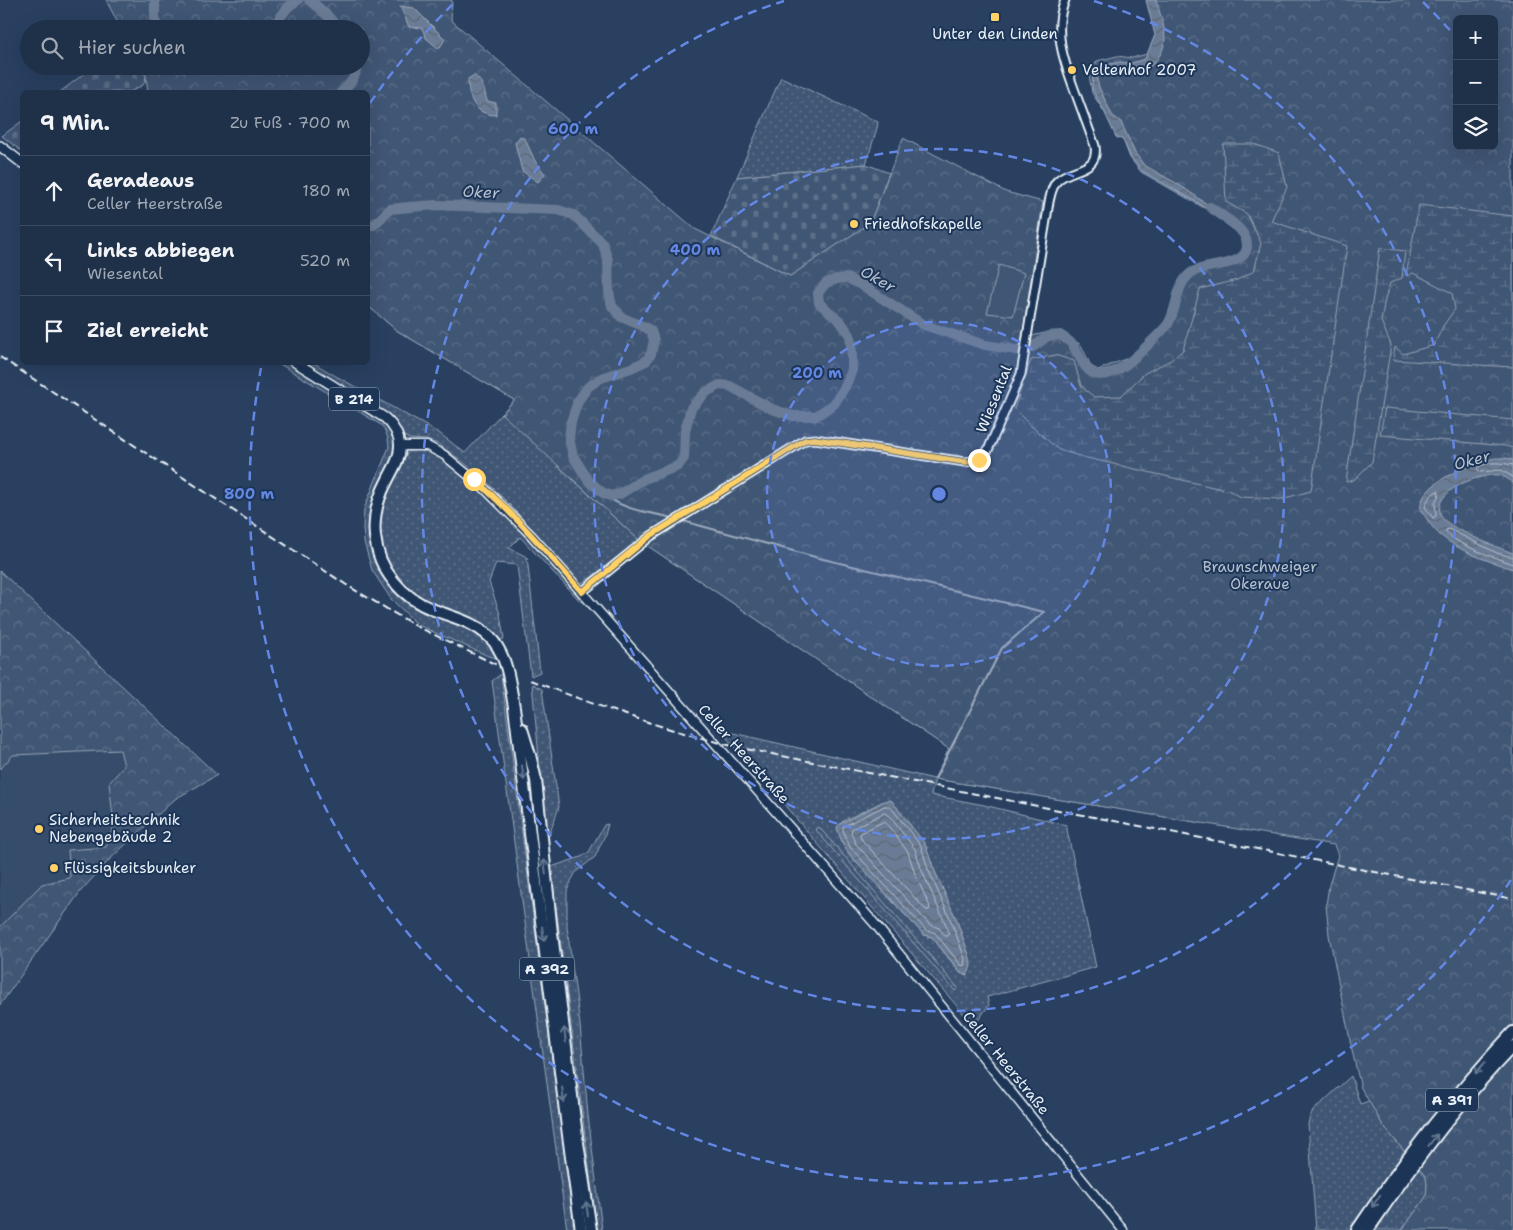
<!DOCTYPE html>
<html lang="de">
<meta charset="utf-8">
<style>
:root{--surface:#1f3049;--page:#273850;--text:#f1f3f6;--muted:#a1a9b4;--line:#3c4b61}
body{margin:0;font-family:"Shantell Sans",sans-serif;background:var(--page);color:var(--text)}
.controls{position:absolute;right:15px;top:15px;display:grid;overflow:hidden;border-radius:8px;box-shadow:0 5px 20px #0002}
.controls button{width:45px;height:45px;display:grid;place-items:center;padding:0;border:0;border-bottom:1px solid var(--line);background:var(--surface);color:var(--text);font:25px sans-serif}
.stop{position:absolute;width:15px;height:15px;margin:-11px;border:4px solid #ffd166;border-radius:50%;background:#fff}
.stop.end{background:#ffd166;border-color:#fff;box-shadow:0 1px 5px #0008}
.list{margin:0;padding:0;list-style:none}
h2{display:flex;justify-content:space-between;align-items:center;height:65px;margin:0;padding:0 20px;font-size:21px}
h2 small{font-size:16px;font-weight:400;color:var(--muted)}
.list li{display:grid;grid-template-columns:32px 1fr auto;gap:15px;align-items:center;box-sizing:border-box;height:70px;padding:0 20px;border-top:1px solid var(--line)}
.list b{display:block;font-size:19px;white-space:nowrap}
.list p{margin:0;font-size:16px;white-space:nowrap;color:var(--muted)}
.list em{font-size:16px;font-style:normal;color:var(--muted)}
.icon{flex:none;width:28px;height:28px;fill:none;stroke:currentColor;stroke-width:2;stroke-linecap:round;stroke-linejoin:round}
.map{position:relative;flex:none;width:1513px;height:1230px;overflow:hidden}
.search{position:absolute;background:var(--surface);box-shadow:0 5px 20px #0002;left:20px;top:20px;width:350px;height:55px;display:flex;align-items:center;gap:12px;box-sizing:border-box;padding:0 18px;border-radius:28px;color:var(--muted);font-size:19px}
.panel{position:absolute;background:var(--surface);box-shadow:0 5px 20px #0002;left:20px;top:90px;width:350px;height:275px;border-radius:8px}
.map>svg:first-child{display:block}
.built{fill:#364d6b}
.grass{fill:url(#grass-dots);stroke:#94a4b6;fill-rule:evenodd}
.forest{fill:url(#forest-crowns);stroke:#94a4b6;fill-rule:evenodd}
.wetland{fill:url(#wetland-marsh);stroke:#94a4b6}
.cemetery{fill:url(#cemetery-stones);stroke:#94a4b6}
.pitch{fill:#415774;stroke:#94a4b6}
.water{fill:url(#water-waves);stroke:#9dabbd}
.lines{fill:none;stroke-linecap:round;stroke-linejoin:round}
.shore{stroke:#b6c2d0;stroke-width:1}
.stream{stroke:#9dabbd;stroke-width:2}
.river{stroke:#6b7c95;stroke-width:10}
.tertiary-casing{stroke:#e8f1f8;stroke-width:11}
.secondary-casing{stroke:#e8f1f8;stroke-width:11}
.primary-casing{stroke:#e8f1f8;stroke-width:12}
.motorway-casing{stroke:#e8f1f8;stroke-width:14}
.tertiary{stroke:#1d3557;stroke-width:7}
.secondary{stroke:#1d3557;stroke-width:8}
.primary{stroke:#1d3557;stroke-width:9}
.motorway{stroke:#1d3557;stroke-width:10}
.rail{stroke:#e8f1f8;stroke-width:2;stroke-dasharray:8 4;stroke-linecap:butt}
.oneway{stroke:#64778f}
.route{stroke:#ffd166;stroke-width:6}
.ring{fill:none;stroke:#6487e3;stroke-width:2.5;stroke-dasharray:9 6}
.poi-dot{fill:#ffd166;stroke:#1d3557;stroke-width:2}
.labels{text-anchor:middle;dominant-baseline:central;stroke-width:4;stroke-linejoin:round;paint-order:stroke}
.shield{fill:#1d3557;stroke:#abb9c8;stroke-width:1}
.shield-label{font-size:14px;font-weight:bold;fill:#e8f1f8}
.poi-label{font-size:15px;fill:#e8f1f8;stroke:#1d3557;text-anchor:start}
.street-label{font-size:15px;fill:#e8f1f8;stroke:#1d3557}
.park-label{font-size:15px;fill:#b6c3d0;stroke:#1d3557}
.water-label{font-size:16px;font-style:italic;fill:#b6c2d0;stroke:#1d3557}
.centre{fill:#6487e3;stroke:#1d3557;stroke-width:2.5}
.ring-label{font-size:15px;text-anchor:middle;font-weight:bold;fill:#6487e3;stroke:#1d3557;stroke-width:4;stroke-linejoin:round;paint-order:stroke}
</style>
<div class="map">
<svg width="1513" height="1230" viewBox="0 0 1513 1230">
<defs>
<pattern id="grass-dots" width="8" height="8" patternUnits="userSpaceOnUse" patternTransform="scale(1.25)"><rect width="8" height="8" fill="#415774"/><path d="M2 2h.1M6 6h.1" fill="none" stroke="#5c7089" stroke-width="1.8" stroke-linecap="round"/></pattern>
<pattern id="forest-crowns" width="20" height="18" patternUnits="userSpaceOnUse" patternTransform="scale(1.25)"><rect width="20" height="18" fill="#415774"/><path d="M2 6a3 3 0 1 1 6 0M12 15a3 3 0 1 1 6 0" fill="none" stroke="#5c7089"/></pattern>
<pattern id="wetland-marsh" width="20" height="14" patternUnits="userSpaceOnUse" patternTransform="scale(1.25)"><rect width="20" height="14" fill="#415774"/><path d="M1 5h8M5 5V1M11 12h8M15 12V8" fill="none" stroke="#5c7089"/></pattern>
<pattern id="cemetery-stones" width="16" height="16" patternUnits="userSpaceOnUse" patternTransform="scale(1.25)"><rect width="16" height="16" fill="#415774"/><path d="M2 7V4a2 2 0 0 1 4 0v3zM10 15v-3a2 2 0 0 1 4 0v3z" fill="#5c7089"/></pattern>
<pattern id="water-waves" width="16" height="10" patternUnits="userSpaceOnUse" patternTransform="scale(1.25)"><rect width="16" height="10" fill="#6b7c95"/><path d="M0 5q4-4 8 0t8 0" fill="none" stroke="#5a6573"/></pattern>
</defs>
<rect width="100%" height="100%" fill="#294061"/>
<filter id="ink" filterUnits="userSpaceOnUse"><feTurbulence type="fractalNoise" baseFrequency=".02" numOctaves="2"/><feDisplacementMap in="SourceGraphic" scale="10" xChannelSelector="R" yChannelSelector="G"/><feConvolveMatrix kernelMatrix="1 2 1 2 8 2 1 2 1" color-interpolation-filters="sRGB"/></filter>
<g filter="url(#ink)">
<path class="built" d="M0,571l217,204 -42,24 -65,60 -30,33 -80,113z"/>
<g class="grass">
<path d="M781,77l97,45 -1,6 -11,36 -129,13z"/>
<path d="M454,219l104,247 81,74 -53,41 -6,3 -69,-78 -26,-26 -22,-18 -25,-18 -12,-4 -17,-1 -5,-3 -11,-17 -9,-7 -83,-49h13l20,12 105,58 26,20 49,-53 -118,-70 -28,-24z"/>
<path d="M278,363h9l99,62 7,13 1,8v9l-18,39 -4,53 7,22 11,15 86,47 16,14 5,13 -9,-2 -70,-31 -27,-26 -19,-29 -8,-28 -1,-15 1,-18 25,-62c-1,-9 -2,-15 -8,-22z"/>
<path d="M417,449h6l8,1 11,7 49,42 92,101 -2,2 -61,-65 -11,11 18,9 13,115 -9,4 -14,-111 -21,-2 -7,19 11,32 4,25 -4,1 -18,-16 -39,-18 -24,-7 -22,-18 -15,-30 -5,-35 11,-30 19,-32 3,-3z"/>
<path d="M683,521l519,302 -267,-44 -4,16 53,10 82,20 30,142 -109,30 2,8 -15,21 -254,-296 214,49 15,-30 -301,-203zM891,800l34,44 8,23 24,54 13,37 -9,16 -29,-37 -8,-2 -73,-78c-7,-9 -14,-22 -11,-33l3,-3 41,-20z"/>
<path d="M501,674l74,556h-8l-75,-549z"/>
<path d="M532,684l10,5 17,118 -12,34z"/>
<path d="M608,824l-3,11 -10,22 -19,15 -5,9 -4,10v36l13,98 8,90 14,115h-5l-46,-363 30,-10 8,-5 15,-27z"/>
<path d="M1351,1076l9,28 9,-3 15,26 42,50 1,8 -1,12 -24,33h-86l-8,-106 2,-7 3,-6z"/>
</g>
<g class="forest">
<path d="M106,0h346l-1,20 244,209 95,47 80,-53 33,-85 103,54 37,10 -21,136 23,-5 17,-1 19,13 10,21 7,4 32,-13 36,-33 14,-43 15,-14c17,-1 37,-2 49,-16l-2,-15 -36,-27 -65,-37 -11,-14 -6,-16 -32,-49 -3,-18 8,-14 20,-5 15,2 15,-4 10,-18 -9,-36h365v1230h-111l24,-33 1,-12 -1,-8 -42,-50 -23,-39 -8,-33 -24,-120 -3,-30 3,-20 9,-30 -4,-10 -399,-66 14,-30 -310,-209 -137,-126 12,-14 -118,-70 -28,-24v-214h-220l-2,-16 -5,-10h220v-37h-240zM1457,19h37v127h-37z"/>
<path d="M0,571l217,204 -42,24 -65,60 -30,33 -80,113v-78l42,-43 28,-6 -2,-28 38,-3 8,-22 -5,-42 15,-17 -4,-16 -107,5 -13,14z"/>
</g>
<g class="wetland">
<path d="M1223,144h31l25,9 8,34 -16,34 76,25 -36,245 -30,8 -40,-2 -11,-6 -147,-34 -24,-7 -28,-24 -17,-17 17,-49 24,-5 19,6 7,25 13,11 27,-1 24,-23 26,-13 12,-10 17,-61 37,-9 17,-9 7,-28 -14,-29 -21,-12z"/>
<path d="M1419,205l94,11v151l-120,-7 2,-13 8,7 31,-9 9,-19 12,-17 -3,-16 -39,-20 -7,3z"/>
<path d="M1380,248l25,3 -3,27 -12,5 -5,16 -4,22 10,24 -19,117 -18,18 -8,2z"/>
<path d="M1385,408l128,12v28l-7,-2 -126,-11z"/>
<path d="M819,827l139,161 -3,3 -140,-162z"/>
</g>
<g class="cemetery">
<path d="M94,66h47l5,10 -1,6 -2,3 -13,7h-70z"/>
<path d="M22,121v28l-2,1 -18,-14z"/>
<path d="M866,164l23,9 -19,50 -80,53 -79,-40 26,-59z"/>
</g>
<path class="pitch" d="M999,265l25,8 -11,43 -26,-3z"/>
<g class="water">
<path d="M1146,0h10c7,25 18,44 -5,66 -5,4 -12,6 -17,10l-10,-2 -10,-6 -7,2 -9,6 -1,4 2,7 13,28 9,7 14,31 9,12 37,21 57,40 -96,-55 -12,-15 -7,-16 -7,-3 -13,-28 -9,-16 -2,-5 1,-13 8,-9 3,-1 16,-3 11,1 14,-4 10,-24z"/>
<path d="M400,6l14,2 31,31 -6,10 -13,-11 -4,-10 -13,-1z"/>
<path d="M474,75c9,7 10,14 13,26l9,2v12c-21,0 -28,-16 -28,-36z"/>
<path d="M520,136l5,3 10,22 10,13 -7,8 -16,-11 -7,-28z"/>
<path d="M1495,458h11l7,2v23c-4,-3 -9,-7 -13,-8 -19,-2 -70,15 -59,41 6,12 58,32 72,37v16c-25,-8 -54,-17 -74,-35 -8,-7 -13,-17 -19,-25 1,-3 1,-8 3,-11 11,-21 51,-35 72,-40z"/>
<path d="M891,800l34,44 8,23 24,54 13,37 1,8 -2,6 -2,3 -5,-1 -30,-37 -8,-2 -78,-85 -8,-18 -1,-5 3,-3 44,-23z"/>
</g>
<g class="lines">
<g class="shore">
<path d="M1513,465c-11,-2 -27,-5 -36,4l3,3 21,-2 12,7"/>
<path d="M1438,491l1,3 -4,9 1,13 -3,2 -8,-11c2,-6 6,-14 13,-16z"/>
<path d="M1513,557l-16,-4 -48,-24 -3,1v3c18,15 45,23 67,31"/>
<path d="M885,806h5l31,40 7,23 24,54 13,36 -1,7 -3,-1 -26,-32 -9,-3 -76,-83 -7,-17v-3z"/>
<path d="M885,813l6,5 24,31 7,22 24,54 3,8 -1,3h-3l-6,-8 -10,-4 -73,-80 -5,-12 1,-3z"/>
<path d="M883,822l3,1 22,29 7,22 15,33 -1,3h-3l-64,-70 -2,-5 1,-2z"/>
</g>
<g class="stream">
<path d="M603,493c18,17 46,19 69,25"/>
<path d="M683,521l136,37 225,54 -42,36 -67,131"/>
</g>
<g class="river">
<path d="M155,0v18l2,11"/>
<path d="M309,0c11,8 22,17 29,29"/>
<path d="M271,29l18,-23 9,-6"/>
<path d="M341,92c8,-7 16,-15 15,-26"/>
<path d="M368,225h6l16,-16 20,-2 26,-2 122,5 16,5 29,29 5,16 1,32 3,14 9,11 24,10 6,4 3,9 -3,14 -5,7 -15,7 -30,10 -13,9 -10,14 -7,21 -2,16 4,18 15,24 15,13 8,3 9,-2 24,-15 34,-13 6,-8 1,-27 6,-23 14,-15 14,-8 11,1 42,23 21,7h23l18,-12 12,-19 6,-15v-16l-2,-19 -10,-14 -21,-18 -1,-10 8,-10 11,-4 10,-1 16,8 61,39 61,20 31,5 17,-3 15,-11 12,-1c3,2 7,4 10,7 9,9 12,27 25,32 21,6 47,-23 60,-36 4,-4 9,-9 13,-14 10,-16 7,-39 23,-51 12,-9 49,-6 55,-22 7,-20 -24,-35 -36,-44"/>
</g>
<defs>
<path id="tertiary" d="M582,592l69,-56 154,-96 10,-1 150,23c11,-1 16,-3 23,-12l33,-76 28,-172c2,-8 3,-17 9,-22 14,-13 41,-8 37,-34 -6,-17 -13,-35 -19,-52 -11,-30 -24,-61 -11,-94"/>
<path id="secondary" d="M400,446h27l17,9 40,33 48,48 343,388 248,306"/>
<g id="primary">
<path d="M0,146l22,17"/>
<path d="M295,362l90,56c9,8 14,16 15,28"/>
</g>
<g id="motorway">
<path d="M400,446c0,13 -7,23 -13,35 -9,17 -14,36 -12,55 3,34 27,62 59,74 21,8 45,13 60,32 14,18 16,43 20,65l54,428 13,95"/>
<path d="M522,729l8,26 6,25 16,153 25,203 14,94"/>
<path d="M1357,1230c47,-70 98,-136 156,-198"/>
<path d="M1368,1230c44,-65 91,-128 145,-184"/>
</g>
</defs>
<use href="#tertiary" class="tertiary-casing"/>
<use href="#secondary" class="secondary-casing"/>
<use href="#primary" class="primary-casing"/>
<use href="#motorway" class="motorway-casing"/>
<use href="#tertiary" class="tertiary"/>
<use href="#secondary" class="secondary"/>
<use href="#primary" class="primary"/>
<use href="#motorway" class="motorway"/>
<g class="rail">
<path d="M0,357l348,229 68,40 85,41"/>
<path d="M530,680c69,27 139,51 211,68l772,151"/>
</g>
</g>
<defs><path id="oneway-shaft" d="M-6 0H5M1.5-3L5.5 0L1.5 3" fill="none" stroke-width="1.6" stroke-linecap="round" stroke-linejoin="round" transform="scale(1.25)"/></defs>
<g class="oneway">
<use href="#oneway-shaft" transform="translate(523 773) rotate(82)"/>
<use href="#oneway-shaft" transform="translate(545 867) rotate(-97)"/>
<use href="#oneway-shaft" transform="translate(543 934) rotate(83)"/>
<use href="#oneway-shaft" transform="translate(565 1035) rotate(-97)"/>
<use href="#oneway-shaft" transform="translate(1480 1068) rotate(131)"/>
<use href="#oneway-shaft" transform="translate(563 1095) rotate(83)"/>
<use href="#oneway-shaft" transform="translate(1433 1140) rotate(-52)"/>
<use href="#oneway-shaft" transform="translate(1376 1201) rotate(124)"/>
<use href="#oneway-shaft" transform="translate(587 1209) rotate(-98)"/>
</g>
</g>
<g class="lines" filter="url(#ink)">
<path class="route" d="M474,479c40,34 73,74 108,113l68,-56 155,-96 10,-1 150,23 14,-2"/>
</g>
<circle cx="939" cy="494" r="172" fill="#6487e3" fill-opacity=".12"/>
<g class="ring">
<circle cx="939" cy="494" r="172"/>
<circle cx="939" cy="494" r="345"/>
<path d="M1094 1A517 517 0 1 1 784 1"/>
<path d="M1511 880A690 690 0 0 1 261 368M370 103A690 690 0 0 1 455 2M1423 2A690 690 0 0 1 1456 37"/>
</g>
<g class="poi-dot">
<rect x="990" y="12" width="10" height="10" rx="2.5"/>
<circle cx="1072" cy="70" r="5"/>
<circle cx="854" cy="224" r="5"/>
<circle cx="39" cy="829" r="5"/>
<circle cx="54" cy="868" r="5"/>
</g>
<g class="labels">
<g class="shield">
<rect x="329" y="387.5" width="50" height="23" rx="4"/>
<rect x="519.5" y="957.5" width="55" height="23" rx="4"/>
<rect x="1426" y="1088.5" width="52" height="23" rx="4"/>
</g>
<g class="shield-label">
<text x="354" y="399">B 214</text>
<text x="547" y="969">A 392</text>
<text x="1452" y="1100">A 391</text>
</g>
<g class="poi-label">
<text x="995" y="34" text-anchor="middle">Unter den Linden</text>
<text x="1082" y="70">Veltenhof 2007</text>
<text x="864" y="224">Friedhofskapelle</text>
<text x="49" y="820">Sicherheitstechnik<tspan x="49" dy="17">Nebengebäude 2</tspan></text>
<text x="64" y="868">Flüssigkeitsbunker</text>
</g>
<g class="street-label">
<text transform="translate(994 399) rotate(-68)">Wiesental</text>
<text transform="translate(744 754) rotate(48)">Celler Heerstraße</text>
<text transform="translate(1006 1063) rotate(51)">Celler Heerstraße</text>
</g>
<g class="park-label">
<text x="1260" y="567">Braunschweiger<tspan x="1260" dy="17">Okeraue</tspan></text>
</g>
<g class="water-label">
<text transform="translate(481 192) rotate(3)">Oker</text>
<text transform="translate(878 279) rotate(30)">Oker</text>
<text transform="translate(1472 460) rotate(-15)">Oker</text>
</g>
</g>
<circle cx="939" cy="494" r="8" class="centre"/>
<g class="ring-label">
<text x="573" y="134">600 m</text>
<text x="695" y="255">400 m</text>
<text x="817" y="378">200 m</text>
<text x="249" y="499">800 m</text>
</g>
</svg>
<div class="controls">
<button>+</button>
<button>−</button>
<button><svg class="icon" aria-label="layers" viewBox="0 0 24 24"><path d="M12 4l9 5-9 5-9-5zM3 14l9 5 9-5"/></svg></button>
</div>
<div class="stop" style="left:474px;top:479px"></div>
<div class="stop end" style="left:979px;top:460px"></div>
<div class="search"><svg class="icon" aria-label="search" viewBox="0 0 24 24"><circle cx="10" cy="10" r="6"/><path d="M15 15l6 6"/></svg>Hier suchen</div>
<section class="panel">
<h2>9 Min.<small>Zu Fuß · 700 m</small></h2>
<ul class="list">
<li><svg class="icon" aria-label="ahead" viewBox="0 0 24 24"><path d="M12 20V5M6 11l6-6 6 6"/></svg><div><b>Geradeaus</b><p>Celler Heerstraße</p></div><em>180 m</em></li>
<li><svg class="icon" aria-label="left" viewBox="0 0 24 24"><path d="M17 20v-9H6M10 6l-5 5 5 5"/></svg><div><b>Links abbiegen</b><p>Wiesental</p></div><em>520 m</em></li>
<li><svg class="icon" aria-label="arrive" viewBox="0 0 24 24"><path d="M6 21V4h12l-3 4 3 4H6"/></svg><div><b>Ziel erreicht</b></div></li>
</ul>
</section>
</div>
